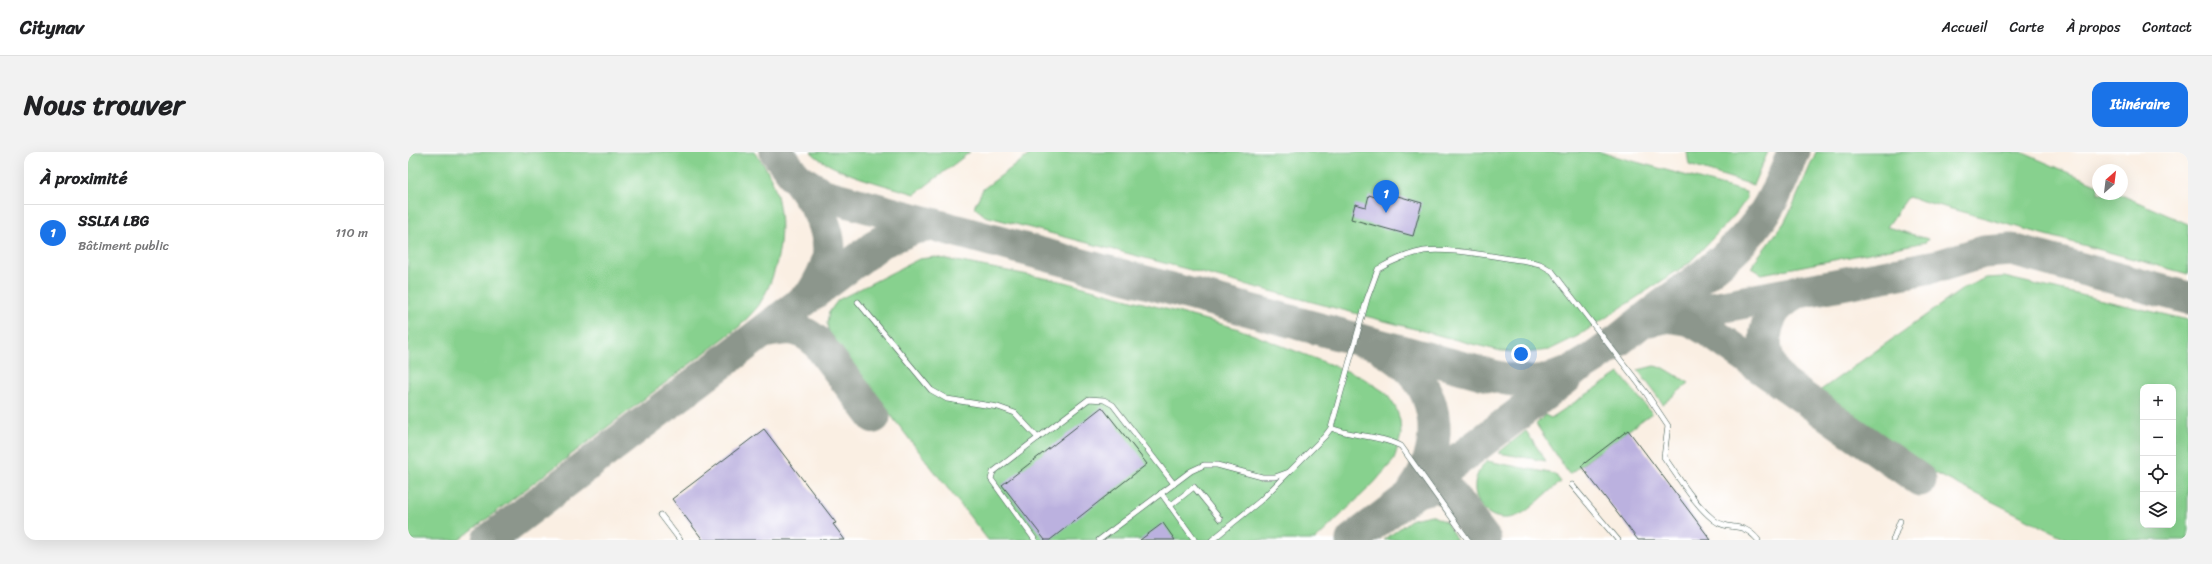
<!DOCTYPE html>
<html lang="fr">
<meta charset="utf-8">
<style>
:root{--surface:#fff;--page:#f2f2f2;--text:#202124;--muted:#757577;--line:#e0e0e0;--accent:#1a73e8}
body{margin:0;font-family:Sriracha,sans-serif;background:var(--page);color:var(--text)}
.controls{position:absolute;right:12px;bottom:12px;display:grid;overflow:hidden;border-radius:8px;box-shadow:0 4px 16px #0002}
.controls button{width:36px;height:36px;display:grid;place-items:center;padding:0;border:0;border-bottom:1px solid var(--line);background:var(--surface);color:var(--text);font:20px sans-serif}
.compass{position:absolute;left:1684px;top:12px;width:36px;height:36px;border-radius:50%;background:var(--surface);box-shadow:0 4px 16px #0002;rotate:28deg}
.you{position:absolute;left:1113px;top:202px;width:14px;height:14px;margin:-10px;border:3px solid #fff;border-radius:50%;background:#1a73e8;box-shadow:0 0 0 6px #1a73e833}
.badge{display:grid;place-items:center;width:26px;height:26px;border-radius:50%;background:var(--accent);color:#fff;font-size:13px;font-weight:700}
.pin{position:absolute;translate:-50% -33px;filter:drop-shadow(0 1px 2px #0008)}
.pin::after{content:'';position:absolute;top:21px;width:14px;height:12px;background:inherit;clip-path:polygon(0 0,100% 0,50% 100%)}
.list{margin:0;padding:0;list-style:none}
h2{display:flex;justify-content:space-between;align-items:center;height:52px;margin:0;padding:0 16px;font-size:17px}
h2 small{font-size:13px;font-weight:400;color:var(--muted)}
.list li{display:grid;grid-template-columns:26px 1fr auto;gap:12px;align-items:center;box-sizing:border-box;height:56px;padding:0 16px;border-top:1px solid var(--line)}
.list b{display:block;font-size:15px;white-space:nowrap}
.list p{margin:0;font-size:13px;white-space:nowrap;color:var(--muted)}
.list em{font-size:13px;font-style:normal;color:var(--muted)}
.icon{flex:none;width:22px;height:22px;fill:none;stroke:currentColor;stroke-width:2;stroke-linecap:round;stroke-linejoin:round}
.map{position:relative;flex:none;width:1780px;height:388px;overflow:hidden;border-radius:12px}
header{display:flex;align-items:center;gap:24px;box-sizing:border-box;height:56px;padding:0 20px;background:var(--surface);border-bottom:1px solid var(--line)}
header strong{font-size:19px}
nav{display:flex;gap:22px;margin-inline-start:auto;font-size:14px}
.intro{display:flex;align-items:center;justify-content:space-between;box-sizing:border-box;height:96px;padding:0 24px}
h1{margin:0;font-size:28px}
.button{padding:10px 18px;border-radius:12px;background:var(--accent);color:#fff;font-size:14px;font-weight:700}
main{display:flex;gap:24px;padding:0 24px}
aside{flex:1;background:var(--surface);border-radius:12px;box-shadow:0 4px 16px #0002}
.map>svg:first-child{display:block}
.green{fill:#87d18e;stroke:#538761;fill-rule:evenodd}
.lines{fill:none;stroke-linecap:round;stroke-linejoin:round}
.taxiway{stroke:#8c968c;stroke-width:33}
.building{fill:#bbb1df}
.service-casing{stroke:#40584e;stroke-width:6}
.service{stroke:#fff;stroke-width:5}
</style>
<header>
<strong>Citynav</strong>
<nav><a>Accueil</a><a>Carte</a><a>À propos</a><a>Contact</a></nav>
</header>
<div class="intro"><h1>Nous trouver</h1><a class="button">Itinéraire</a></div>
<main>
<aside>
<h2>À proximité<small></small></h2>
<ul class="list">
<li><span class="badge">1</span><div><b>SSLIA LBG</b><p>Bâtiment public</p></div><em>110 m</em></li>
</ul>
</aside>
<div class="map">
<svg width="1780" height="388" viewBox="0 0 1780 388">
<rect width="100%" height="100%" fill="#fff"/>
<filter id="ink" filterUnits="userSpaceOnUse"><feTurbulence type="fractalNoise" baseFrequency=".025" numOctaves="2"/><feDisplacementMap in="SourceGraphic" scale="8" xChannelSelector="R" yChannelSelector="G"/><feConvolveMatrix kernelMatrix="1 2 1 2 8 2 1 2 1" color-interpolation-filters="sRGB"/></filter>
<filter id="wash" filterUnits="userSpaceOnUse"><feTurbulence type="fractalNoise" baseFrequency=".012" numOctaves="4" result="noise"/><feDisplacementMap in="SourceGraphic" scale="16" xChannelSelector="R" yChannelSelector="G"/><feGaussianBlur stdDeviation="0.9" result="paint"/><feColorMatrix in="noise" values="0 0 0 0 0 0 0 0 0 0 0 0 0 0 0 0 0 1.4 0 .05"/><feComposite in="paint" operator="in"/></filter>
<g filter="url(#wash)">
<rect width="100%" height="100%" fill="#faefe3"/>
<g class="green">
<path d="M0,0h346c4,6 11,13 14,20 21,40 15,95 -9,133 -5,7 -13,14 -19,21l-281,214h-51z"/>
<path d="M403,0h159l-55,42c-29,-9 -84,-21 -104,-42z"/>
<path d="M625,0h567l146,40 1,6 -12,17 -46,48 -111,73 -29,14 -23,3 -25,-2 -29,-7 -487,-128 -11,-9 9,-18z"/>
<path d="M1279,0h81l-15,33 -64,-20z"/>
<path d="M1408,0h205l77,33v9h21l69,30v50l-280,-77 -21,30 41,12 -2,3 -164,32 -10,-6 2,-6 30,-39 11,-22z"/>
<path d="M527,105l130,25 171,46 124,48 26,17 10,15 4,12 1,15 -7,25 -21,24 -58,56h-327l-155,-199 -5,-12 -1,-6 2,-11 9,-12 81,-41z"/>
<path d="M1596,125l184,43v220h-119l-144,-72 -107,-76 146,-104 21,-10zM1735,235h30v138h-30z"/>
<path d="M1246,214l10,2 25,15 -26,21 -25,-34z"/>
<path d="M1211,221l33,40 -83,61 -33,-50 9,-9 6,3z"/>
<path d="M1118,279l20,30 -48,-8z"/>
<path d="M1079,309l68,13 6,8c-12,8 -30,28 -42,33 -33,15 -61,-26 -32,-54z"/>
<path d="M1023,363l15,7 11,18h-73l28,-21z"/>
</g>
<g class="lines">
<g class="taxiway">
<path d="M368,0c22,28 59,69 52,107 -3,13 -10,25 -17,36"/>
<path d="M387,25l29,18 632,171c30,8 59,19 89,14 39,-6 79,-46 110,-69 35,-27 76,-52 103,-89 16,-20 25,-47 36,-70"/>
<path d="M1259,164l24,4 15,9 214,151"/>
<path d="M1241,168l293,-55 41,-13 29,-2 176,48"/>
<path d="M357,180c23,-5 32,-6 51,9l58,76"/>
<path d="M977,199c55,29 63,93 28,140"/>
<path d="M1375,231c-19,-18 -24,-49 -9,-72 6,-8 16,-14 24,-20"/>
<path d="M1009,339l19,-5 13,6 36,48"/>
<path d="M81,388l392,-298 33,-14 21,-3"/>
<path d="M944,388l214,-162"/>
</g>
</g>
<g id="blocks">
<g class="building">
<path d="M969,38l45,13 -9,33 -62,-17 4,-15 11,3 3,-12 6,2z"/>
<path d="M694,255l45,57 -97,76h-5l-43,-55z"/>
<path d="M356,277l72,94 -3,1 12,16h-142l-31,-41z"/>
<path d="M1220,278l83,110h-73l-57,-74z"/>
<path d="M755,371l12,17h-35z"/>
</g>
</g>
</g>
<g filter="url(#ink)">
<use href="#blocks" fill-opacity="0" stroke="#40584e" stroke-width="1"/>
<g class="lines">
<defs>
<g id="service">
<path d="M450,150l73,88 16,9 51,8 17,6 23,25"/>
<path d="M923,276c22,9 49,7 70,18l67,94"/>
<path d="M1164,333l46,55"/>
<path d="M753,341l33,46"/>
<path d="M762,354l24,-19 26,32"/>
<path d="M253,363l19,25"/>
<path d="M627,388l-44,-61 2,-7 96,-73 15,1 9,5 61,79"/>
<path d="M691,388l92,-69 13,-6h13l45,12h13l14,-5 36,-36 6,-8 36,-129 11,-30c14,-8 30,-15 46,-18 26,-4 75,7 103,10l13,3 12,7 94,122 22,33 -4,31c15,21 30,47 50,63 15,12 28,0 44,20"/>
<path d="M804,388l48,-39 28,-28"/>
<path d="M1485,388l7,-19"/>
</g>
</defs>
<use href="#service" class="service-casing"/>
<use href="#service" class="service"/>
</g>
</g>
</svg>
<div class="controls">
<button>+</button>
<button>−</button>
<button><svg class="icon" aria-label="locate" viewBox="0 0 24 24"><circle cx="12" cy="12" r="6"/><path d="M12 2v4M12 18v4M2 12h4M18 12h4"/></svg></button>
<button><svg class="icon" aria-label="layers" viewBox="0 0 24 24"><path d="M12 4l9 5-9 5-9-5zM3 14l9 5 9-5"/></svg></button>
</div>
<svg class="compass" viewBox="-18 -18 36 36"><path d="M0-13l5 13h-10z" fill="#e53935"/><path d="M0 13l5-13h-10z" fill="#757577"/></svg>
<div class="you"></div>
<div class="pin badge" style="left:978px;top:61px">1</div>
</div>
</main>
